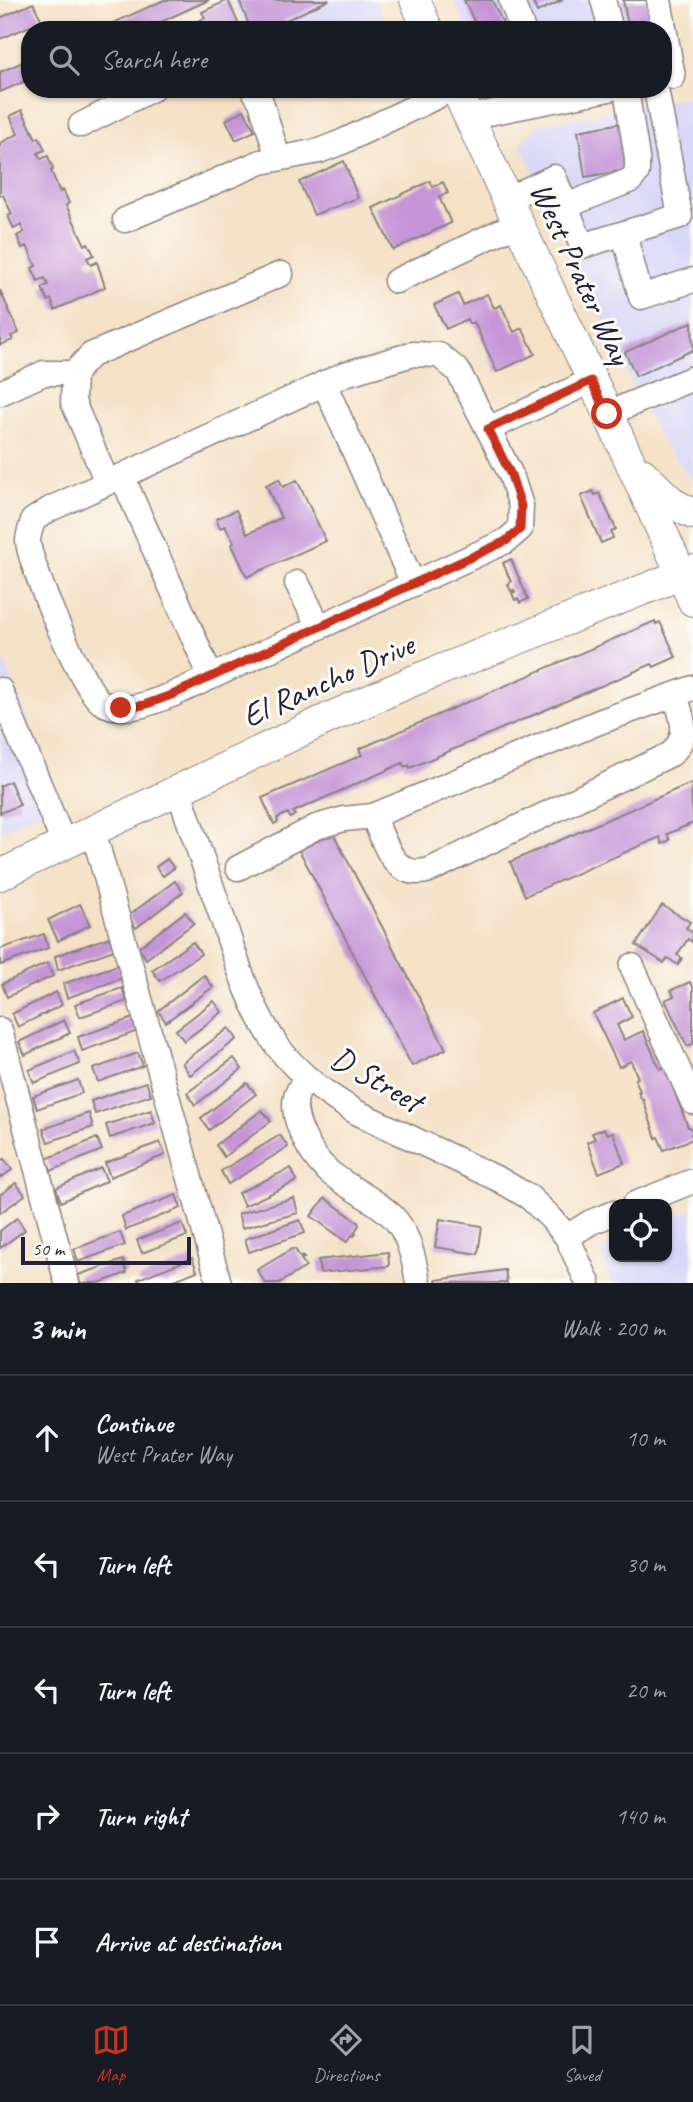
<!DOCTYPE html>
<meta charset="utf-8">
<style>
:root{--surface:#171b24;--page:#20242c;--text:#f1f3f6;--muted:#9ea1a6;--line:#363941;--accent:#c8321e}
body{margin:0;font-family:Caveat,sans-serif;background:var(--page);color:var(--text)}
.controls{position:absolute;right:21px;bottom:21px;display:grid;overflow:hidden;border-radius:14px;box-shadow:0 2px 5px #0004}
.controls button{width:63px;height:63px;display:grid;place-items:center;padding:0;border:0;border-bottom:2px solid var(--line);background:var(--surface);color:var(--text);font:35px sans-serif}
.scale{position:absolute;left:21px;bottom:18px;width:170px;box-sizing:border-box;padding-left:7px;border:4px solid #22223b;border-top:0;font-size:19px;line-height:24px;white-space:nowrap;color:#22223b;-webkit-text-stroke:5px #fdfcf7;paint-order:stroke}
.stop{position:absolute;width:21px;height:21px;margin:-16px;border:5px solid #c8321e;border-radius:50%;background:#fff}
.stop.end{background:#c8321e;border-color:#fff;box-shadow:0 2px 7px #0008}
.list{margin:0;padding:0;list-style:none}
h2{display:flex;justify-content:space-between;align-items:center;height:91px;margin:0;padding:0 28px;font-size:30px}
h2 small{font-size:23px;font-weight:400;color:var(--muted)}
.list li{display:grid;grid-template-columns:46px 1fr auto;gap:21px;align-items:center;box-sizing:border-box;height:126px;padding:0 28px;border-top:2px solid var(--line)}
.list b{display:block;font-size:26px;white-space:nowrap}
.list p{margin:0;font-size:23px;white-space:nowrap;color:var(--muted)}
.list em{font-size:23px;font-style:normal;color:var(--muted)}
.icon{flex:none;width:38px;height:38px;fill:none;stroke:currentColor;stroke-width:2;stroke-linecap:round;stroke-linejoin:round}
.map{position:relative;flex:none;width:693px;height:1283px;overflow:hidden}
.search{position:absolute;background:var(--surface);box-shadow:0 2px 5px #0004;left:21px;right:21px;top:21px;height:77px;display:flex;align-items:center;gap:18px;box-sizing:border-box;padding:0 24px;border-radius:28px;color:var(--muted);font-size:26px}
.sheet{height:721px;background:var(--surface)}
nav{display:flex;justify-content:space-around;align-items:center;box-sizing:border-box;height:98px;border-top:2px solid var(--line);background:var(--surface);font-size:19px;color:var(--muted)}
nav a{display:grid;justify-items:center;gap:4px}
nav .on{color:var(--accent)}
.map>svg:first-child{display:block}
.built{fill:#d9d7f8}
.building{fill:#c595d8}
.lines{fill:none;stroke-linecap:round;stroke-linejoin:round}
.minor-casing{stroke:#8b8280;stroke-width:27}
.major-casing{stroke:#8b8280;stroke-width:32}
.minor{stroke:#fff;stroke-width:24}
.major{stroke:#fff;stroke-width:30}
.route{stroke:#c8321e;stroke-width:9}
.labels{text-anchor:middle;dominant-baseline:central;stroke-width:6;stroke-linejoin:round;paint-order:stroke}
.street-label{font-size:33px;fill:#22223b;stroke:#fdfcf7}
</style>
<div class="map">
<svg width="693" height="1283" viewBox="0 0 693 1283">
<rect width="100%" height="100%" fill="#fdfcf7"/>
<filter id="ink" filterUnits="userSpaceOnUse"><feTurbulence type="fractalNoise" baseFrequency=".0143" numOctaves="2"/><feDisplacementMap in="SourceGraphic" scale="14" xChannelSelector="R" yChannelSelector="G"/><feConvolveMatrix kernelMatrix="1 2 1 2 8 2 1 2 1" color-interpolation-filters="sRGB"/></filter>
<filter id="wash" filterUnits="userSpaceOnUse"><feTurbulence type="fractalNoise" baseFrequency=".00686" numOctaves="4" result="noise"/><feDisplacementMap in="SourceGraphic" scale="28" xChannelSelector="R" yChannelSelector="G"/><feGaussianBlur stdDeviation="1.57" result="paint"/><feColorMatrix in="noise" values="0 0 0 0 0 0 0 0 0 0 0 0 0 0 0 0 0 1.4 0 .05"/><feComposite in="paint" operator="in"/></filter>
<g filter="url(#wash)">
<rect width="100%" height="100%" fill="#f4e1c6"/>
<g class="built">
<path d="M232,0h144l14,30h-143z"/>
<path d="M454,0h196l5,30h-187z"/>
<path d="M693,96v385l-31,-40 -16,-29 -126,-269 19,-18z"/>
<path d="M0,651l62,151 -62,29z"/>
<path d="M693,1209v74h-81l-11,-27 1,-7 6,-5 6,-3v16h53v-37z"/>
</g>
<g id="blocks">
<g class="building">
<path d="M164,0h45l-66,30h-45z"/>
<path d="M228,0l11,25 -9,5h-28l-4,-9 7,-3 -3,-6z"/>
<path d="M239,0h90l-45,21 2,3 -12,6 -5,-3 -18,3z"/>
<path d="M464,0h28l14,30h-28z"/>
<path d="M532,0h31l-26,12z"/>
<path d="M623,0h25l6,30h-25z"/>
<path d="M33,3l9,18 -42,18v-21z"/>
<path d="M30,59v20l-30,13v-20z"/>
<path d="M22,110l14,29 3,-2 6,13 -7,3 3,6 7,-3 5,13 -2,2 9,21 3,-2 6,13 -3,2 19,40 3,-2 6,12 -7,3 4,7 6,-3 8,25 -50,23 -4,-11 -3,2 -6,-13 6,-3 -3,-7 -7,3 -6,-13 4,-2 -9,-20 -5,2 -5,-12 7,-4 -3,-7 -7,4 -6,-13 4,-2 -9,-19h-3v-52l18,-9 -8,-18z"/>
<path d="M244,110l11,21 -19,9 -10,-20z"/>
<path d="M622,123l9,46 -46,8 -7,-46z"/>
<path d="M344,161l14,37 -44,17 -15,-33z"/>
<path d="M430,181l3,6 10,-5 5,11 -9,4 12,26 -58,27 -20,-42z"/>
<path d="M0,290l19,43 -8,3 2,4 -13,5z"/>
<path d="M458,294l5,11 24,-11 7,14 7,-3 13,27 8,-4 13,26 -38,18 -23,-50 -5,2 -2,-5 -21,10 -12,-24z"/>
<path d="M692,322l1,28 -57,26 -11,-24z"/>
<path d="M279,479l4,8 14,-7 29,61 -79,36 -15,-32 2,-3 -9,-16 -5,2 -4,-9 20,-9 11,24 34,-16 -15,-33z"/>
<path d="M593,491l2,4 4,-2 17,36 -5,3 2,6 -12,5 -20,-47z"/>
<path d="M511,559l17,40 -8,4 -2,-4 -3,1 -3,-7 3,-1 -1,-2 -3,1 -3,-7 3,-2 -8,-19z"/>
<path d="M655,621l1,3 4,-2 16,35 -22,10 -2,-3 -242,104 -1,-3 -5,2 -1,-4 -110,49 2,3 -5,3 -2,-5 -11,5 1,4 -4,2 -2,-4 -10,-22 100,-43 -3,-6z"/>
<path d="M10,781l10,24 -20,8v-27z"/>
<path d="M691,783l2,40 -26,11 3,6 -8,4 -2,-7 -135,59 -15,-34z"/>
<path d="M333,833l113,216 -34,17 -113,-216 22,-11 -2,-4z"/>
<path d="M167,859l7,9 -11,8 -7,-9z"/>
<path d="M175,881l8,11 -47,36 -8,-12z"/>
<path d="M80,904l10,21 -32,16 -10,-21z"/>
<path d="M662,905l28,17 -4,6 7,5 -1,9 -4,-3 -11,16 5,3 -4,7 -10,-7 -4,5 -28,-18z"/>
<path d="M185,912l9,11 -48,36 -7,-12z"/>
<path d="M44,934l4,14 -48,17v-16z"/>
<path d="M110,937l4,13 -56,20 -3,-14z"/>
<path d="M193,942l8,12 -41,27 -8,-11z"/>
<path d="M47,963l6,13 -46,21 -5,-13z"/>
<path d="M118,965l5,13 -56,20 -4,-14z"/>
<path d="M204,975l9,12 -47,35 -8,-11z"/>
<path d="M690,982l3,5v57l-6,2 -22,-46 9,-4 -3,-6z"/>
<path d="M122,988l5,13 -47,16 -5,-13z"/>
<path d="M56,992l6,13 -44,22 -6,-13z"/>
<path d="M623,998l9,19 -15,8 7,15 19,-9 17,38 5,-2 23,60h2l3,6 -2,1 2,5 -29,11 -6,-13 -2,1 -13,-39 -1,1 -4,-8 2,-1 -5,-12 3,-1 -7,-17 -12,6 -26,-54z"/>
<path d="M214,1001l8,11 -38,29 -8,-11z"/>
<path d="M133,1018l5,13 -56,20 -4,-14z"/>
<path d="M64,1020l6,13 -45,22 -6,-13z"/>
<path d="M229,1028l8,11 -47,36 -8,-12z"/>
<path d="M74,1051l6,13 -46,19 -5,-13z"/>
<path d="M138,1053l5,13 -45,16 -5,-13z"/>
<path d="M234,1058l8,11 -47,36 -8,-12z"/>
<path d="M78,1080l4,13 -45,16 -4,-13z"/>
<path d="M146,1082l5,13 -56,19 -4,-13z"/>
<path d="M247,1083l9,11 -47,36 -8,-12z"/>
<path d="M151,1110l4,13 -45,15 -4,-13z"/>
<path d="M262,1110l9,11 -47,36 -8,-12z"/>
<path d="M89,1113l4,14 -45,15 -5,-13z"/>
<path d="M604,1129l3,5 6,-2 11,31 -25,10 -12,-31 8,-3 -3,-6z"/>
<path d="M280,1135l8,12 -60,37 -7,-13z"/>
<path d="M97,1138l5,12 -51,21 -5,-12z"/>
<path d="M160,1142l5,13 -55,22 -5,-14z"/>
<path d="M4,1159l8,11 -12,8v-17z"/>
<path d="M101,1168l6,13 -46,21 -5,-14z"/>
<path d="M291,1168l6,13 -53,25 -6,-13z"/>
<path d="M16,1183l9,12 -25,18v-18z"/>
<path d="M176,1195l5,13 -55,22 -4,-14z"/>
<path d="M294,1198l4,15 -56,15 -4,-14z"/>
<path d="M325,1198l33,24 1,3 -5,8 2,1 -2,2 -2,-1 -5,7 -36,-26z"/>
<path d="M17,1218l8,12 -25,18v-17z"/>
<path d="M440,1219l42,7 -4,28 -43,-7z"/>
<path d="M300,1220l5,13 -56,19 -4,-13z"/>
<path d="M182,1223l5,13 -45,17 -5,-13z"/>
<path d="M120,1232l5,13 -47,17 -4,-13z"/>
<path d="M292,1249h3l5,8 2,-1 2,2 -3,1 5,8 -27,16h-14l-8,-13z"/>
<path d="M388,1252l1,14 -69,7 -2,-13z"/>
<path d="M192,1258l5,13 -30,12h-28l-1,-4z"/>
<path d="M123,1260l4,13 -28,10h-19l-2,-8z"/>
<path d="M505,1270l2,13h-71v-3z"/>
</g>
</g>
</g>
<g filter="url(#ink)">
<use href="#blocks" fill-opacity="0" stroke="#8b8280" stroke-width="2"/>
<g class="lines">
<defs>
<g id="minor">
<path d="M511,0l12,30"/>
<path d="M603,0l8,30"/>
<path d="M659,0l14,77"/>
<path d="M253,89l8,13 17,56"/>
<path d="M469,117l140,-28"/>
<path d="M81,125l71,-36"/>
<path d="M507,199l47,-22 28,69 98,-30 -24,-127"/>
<path d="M566,206l65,-26 6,-8v-14l-11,-69"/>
<path d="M125,220l136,-58 58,-11 23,-9 110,-53"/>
<path d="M624,234l17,63 52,-17"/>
<path d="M396,281l122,-58"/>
<path d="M324,383l89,201"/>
<path d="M0,393l44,-20h30"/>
<path d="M607,414l86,-36"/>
<path d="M488,429l23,46 10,31 -1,23 -14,12 -332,153c-21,8 -51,22 -73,8 -18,-12 -72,-138 -73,-161 0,-7 4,-15 5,-21l17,-11 295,-135 68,-20 26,1 19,16 30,58 103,-48"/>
<path d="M122,476l89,201"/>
<path d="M107,482l-34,-80 1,-29 17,-18 190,-81"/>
<path d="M297,583l22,44"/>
<path d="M0,690l64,154"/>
<path d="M178,789c15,44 30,87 45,131 14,44 28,89 55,127 21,28 48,47 78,65l144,68 29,17 21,20 17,20 21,46"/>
<path d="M373,816c13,28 20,65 57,54l241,-116c19,-18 12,-36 4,-58"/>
<path d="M93,830l126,453"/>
<path d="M238,868l78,-41 28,-8 29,-3 226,-94 94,-34"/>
<path d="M632,966l61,136"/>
<path d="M0,1030l67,253"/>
<path d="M307,1078c-3,4 -7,9 -9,14 -11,21 12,63 29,78 20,18 47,28 66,47 15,15 22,46 25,66"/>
<path d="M635,1204l58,-23"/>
<path d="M567,1237l24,-15 23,-9"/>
</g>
<g id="major">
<path d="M415,0l13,30"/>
<path d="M456,89c78,171 162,340 237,512"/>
<path d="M642,473l32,31 19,10"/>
<path d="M0,875l331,-158 84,-37 278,-110"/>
</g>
</defs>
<use href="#minor" class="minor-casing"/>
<use href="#major" class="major-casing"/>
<use href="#minor" class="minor"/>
<use href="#major" class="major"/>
</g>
</g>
<g class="lines" filter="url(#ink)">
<path class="route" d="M121,708l23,-3 30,-11 332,-153 14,-12 1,-23 -10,-31 -23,-46 103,-48 16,33"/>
</g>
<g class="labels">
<g class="street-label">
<text transform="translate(581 273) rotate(65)">West Prater Way</text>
<text transform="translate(328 680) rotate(-24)">El Rancho Drive</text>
<text transform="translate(377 1079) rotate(30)">D Street</text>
</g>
</g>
</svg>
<div class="controls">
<button><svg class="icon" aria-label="locate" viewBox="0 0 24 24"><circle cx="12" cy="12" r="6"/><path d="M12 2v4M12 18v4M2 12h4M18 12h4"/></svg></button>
</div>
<div class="scale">50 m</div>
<div class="stop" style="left:607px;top:414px"></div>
<div class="stop end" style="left:121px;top:708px"></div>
<div class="search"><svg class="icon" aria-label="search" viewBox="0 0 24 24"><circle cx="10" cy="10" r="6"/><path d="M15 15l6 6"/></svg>Search here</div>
</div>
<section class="sheet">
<h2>3 min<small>Walk · 200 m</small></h2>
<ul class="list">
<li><svg class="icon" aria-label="ahead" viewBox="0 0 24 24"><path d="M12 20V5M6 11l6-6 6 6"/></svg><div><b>Continue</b><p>West Prater Way</p></div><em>10 m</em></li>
<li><svg class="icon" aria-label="left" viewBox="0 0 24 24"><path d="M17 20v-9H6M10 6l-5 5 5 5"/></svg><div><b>Turn left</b></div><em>30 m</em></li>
<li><svg class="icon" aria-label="left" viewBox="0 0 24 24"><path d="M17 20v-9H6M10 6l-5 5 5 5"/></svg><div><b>Turn left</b></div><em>20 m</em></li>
<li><svg class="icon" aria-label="right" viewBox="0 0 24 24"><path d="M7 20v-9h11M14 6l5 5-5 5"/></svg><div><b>Turn right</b></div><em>140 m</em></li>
<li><svg class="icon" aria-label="arrive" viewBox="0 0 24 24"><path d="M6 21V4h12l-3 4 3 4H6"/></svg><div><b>Arrive at destination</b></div></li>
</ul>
</section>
<nav>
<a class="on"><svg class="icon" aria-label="map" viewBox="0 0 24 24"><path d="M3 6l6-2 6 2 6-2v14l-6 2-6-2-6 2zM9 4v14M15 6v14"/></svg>Map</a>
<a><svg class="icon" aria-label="directions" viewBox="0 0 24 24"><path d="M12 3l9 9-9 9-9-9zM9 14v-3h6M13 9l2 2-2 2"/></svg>Directions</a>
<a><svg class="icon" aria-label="saved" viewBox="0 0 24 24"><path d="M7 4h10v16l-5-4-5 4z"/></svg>Saved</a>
</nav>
